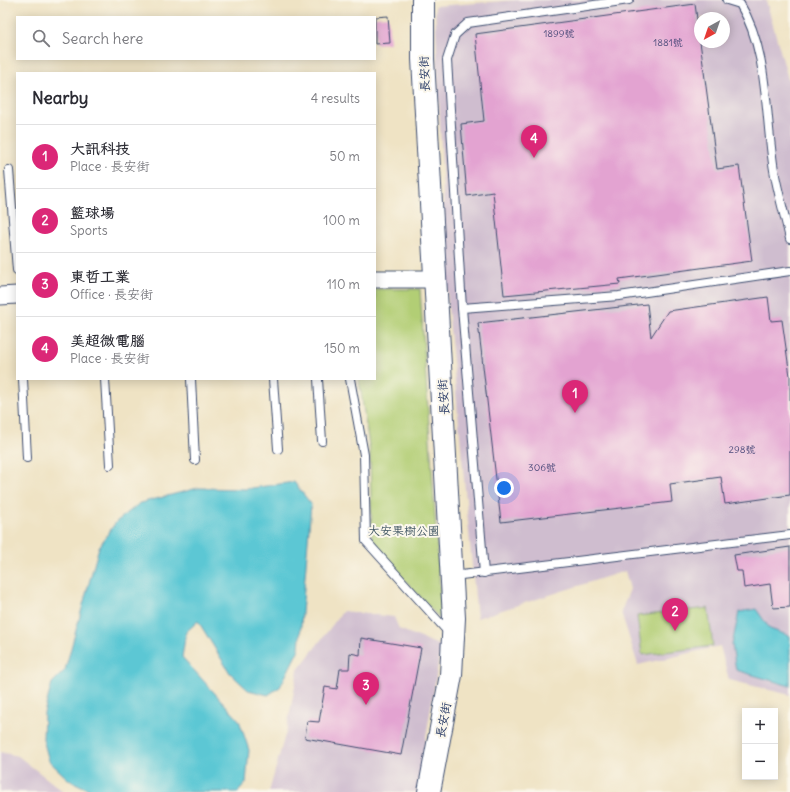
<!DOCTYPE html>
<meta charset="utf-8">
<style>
:root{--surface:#fff;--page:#f2f2f3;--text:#2b2b33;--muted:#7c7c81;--line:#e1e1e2;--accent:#db2777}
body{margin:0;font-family:Delius,"LXGW WenKai TC",sans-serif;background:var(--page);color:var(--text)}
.controls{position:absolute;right:12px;bottom:12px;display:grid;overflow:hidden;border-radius:0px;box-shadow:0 2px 10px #0003}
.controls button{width:36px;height:36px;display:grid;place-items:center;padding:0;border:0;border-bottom:1px solid var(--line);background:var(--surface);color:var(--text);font:20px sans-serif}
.compass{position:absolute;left:694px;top:12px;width:36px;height:36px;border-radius:50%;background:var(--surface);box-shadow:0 2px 10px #0003;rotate:220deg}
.you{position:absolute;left:504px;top:488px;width:14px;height:14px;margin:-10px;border:3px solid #fff;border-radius:50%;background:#1a73e8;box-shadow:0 0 0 6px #1a73e833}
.badge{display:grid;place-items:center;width:26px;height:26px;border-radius:50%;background:var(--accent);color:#fff;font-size:13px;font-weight:700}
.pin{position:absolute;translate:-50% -33px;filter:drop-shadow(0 1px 2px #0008)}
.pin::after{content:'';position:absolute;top:21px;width:14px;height:12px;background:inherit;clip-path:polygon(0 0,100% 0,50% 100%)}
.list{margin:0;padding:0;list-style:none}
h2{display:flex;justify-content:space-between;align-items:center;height:52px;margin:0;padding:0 16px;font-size:17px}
h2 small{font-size:13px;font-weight:400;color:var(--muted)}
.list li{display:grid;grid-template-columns:26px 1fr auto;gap:12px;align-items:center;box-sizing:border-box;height:64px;padding:0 16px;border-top:1px solid var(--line)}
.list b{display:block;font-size:15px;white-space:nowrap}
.list p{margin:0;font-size:13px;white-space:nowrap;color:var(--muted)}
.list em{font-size:13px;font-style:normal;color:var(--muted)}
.icon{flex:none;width:22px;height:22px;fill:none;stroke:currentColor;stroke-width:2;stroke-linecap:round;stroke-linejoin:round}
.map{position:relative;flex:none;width:790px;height:792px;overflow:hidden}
.search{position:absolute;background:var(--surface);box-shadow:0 2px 10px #0003;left:16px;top:16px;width:360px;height:44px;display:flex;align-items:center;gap:10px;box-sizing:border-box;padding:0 14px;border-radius:0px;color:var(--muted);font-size:15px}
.panel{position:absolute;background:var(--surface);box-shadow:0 2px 10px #0003;left:16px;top:72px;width:360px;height:308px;border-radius:0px}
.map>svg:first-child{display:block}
.industrial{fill:#cfbdcf;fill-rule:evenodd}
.green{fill:#b2ce75;stroke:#667e6a}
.water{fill:#5bc7d4;stroke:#3b7b99}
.building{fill:#e3a3d1}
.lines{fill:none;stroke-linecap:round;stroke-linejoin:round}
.lane-casing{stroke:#3b4a6d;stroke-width:10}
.street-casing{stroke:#3b4a6d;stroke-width:19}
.secondary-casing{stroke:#3b4a6d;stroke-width:24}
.lane{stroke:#fff;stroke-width:8}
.street{stroke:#fff;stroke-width:17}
.secondary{stroke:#fff;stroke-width:22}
.labels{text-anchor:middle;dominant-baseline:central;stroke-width:4;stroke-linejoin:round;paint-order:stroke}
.number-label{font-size:10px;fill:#4d4c7b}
.street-label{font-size:12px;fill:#1b2f5e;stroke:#fbf7ec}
.park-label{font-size:12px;fill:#415764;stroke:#fbf7ec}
</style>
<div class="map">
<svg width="790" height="792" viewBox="0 0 790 792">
<rect width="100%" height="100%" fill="#fbf7ec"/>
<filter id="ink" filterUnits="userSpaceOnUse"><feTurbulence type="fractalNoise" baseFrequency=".025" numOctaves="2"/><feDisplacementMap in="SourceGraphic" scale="8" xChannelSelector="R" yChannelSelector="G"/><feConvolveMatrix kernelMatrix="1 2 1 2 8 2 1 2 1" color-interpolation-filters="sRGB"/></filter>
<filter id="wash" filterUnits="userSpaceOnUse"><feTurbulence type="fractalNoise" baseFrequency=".012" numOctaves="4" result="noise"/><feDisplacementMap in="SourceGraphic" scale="16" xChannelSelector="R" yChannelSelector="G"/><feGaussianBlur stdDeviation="0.9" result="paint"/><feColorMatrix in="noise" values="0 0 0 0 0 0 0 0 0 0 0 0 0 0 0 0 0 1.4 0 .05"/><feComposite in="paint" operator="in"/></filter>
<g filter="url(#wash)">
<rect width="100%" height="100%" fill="#efe3c4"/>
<g class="industrial">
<path d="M518,0h248l24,86v609l-61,-15 -9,-34 -82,19 -17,-53 9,-23 -5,-18 -148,47 -29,-311 -13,-301zM700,18h24v24h-24z"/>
<path d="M343,611l51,6 5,12 42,17 -24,146h-148l18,-64 11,-58z"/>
<path d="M0,752l18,4 46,36h-64z"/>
</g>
<g class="green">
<path d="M375,289h45l22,332 -70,-77 -2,-92 -11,-73h16z"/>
<path d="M708,608l5,38 -71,9 -5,-39z"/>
</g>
<g class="water">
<path d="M294,482l17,22 -12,145 -19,38 -12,8 -20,-5 -18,-17 -32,-52 -12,11 -4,25 57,63 10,30 -3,33 -8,9h-144l-25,-12 -20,-19 -6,-22 1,-26 8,-30 13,-13 34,-123 17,-25 24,-19 58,-15 47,1z"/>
<path d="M756,609l14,20 20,7v50l-54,-16 -4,-25 7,-33z"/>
</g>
<g id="blocks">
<g class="building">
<path d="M695,4l22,165 22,-3 13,95 -133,18 1,5 -116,11 -11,-103 -26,4 -6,-72 23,-3 -9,-87z"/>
<path d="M388,16l2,27 -15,1v-27z"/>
<path d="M768,297l3,24 11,-1 8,56v119l-65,9 -4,-27 -51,7 2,18 -171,20 -23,-199 169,-19 4,33 17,-26z"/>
<path d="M790,547v60l-17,1 -3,-24 -26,4 -2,-17h-5l-3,-16z"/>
<path d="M361,638l60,10 -20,107 -96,-17 2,-17 12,1 6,-35 12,2 3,-20h9l1,-16 10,2z"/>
</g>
</g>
</g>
<g filter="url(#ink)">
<use href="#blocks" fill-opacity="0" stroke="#3b4a6d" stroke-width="1"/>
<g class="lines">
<defs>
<g id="lane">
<path d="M727,0l13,4c29,47 25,113 34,166 4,23 11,46 16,69"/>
<path d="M9,170l8,100"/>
<path d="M462,308l157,-12 171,-25"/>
<path d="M23,379l4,79"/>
<path d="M105,379l5,86"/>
<path d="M191,379l4,81"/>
<path d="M273,379l5,70"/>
<path d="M318,379l4,62"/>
<path d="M350,379l14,76 2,86 83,92"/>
<path d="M484,573l-22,-265 -15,-248 8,-25 13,-12 161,-23"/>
<path d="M453,576l337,-41"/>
</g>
<g id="street">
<path d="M375,279h59"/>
<path d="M0,296l17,-1"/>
</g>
<path id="secondary" d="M423,0v59l31,559 -3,57 -22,117"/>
</defs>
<use href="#lane" class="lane-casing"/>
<use href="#street" class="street-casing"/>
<use href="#secondary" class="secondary-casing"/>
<use href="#lane" class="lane"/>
<use href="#street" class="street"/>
<use href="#secondary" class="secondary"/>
</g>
</g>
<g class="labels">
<g class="number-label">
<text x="559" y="33">1899號</text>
<text x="668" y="42">1881號</text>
<text x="742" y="449">298號</text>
<text x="542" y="467">306號</text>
</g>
<g class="street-label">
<text transform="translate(424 74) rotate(-92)">長安街</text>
<text transform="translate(443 397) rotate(-94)">長安街</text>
<text transform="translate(443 720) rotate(-79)">長安街</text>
</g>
<g class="park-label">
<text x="404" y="530">大安果樹公園</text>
</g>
</g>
</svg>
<div class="controls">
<button>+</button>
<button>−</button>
</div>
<svg class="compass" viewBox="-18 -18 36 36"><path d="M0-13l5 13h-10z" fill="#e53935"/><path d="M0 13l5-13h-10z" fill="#7c7c81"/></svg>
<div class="you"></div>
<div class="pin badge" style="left:575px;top:413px">1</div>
<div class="pin badge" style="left:675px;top:631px">2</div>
<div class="pin badge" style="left:366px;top:705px">3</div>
<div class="pin badge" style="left:534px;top:158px">4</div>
<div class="search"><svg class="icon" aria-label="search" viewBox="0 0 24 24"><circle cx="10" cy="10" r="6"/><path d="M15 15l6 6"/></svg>Search here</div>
<section class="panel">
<h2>Nearby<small>4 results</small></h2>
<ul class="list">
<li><span class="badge">1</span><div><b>大訊科技</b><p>Place · 長安街</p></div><em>50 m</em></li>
<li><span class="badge">2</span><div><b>籃球場</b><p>Sports</p></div><em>100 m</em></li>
<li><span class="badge">3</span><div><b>東哲工業</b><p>Office · 長安街</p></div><em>110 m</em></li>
<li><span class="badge">4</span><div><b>美超微電腦</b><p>Place · 長安街</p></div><em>150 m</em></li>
</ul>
</section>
</div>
